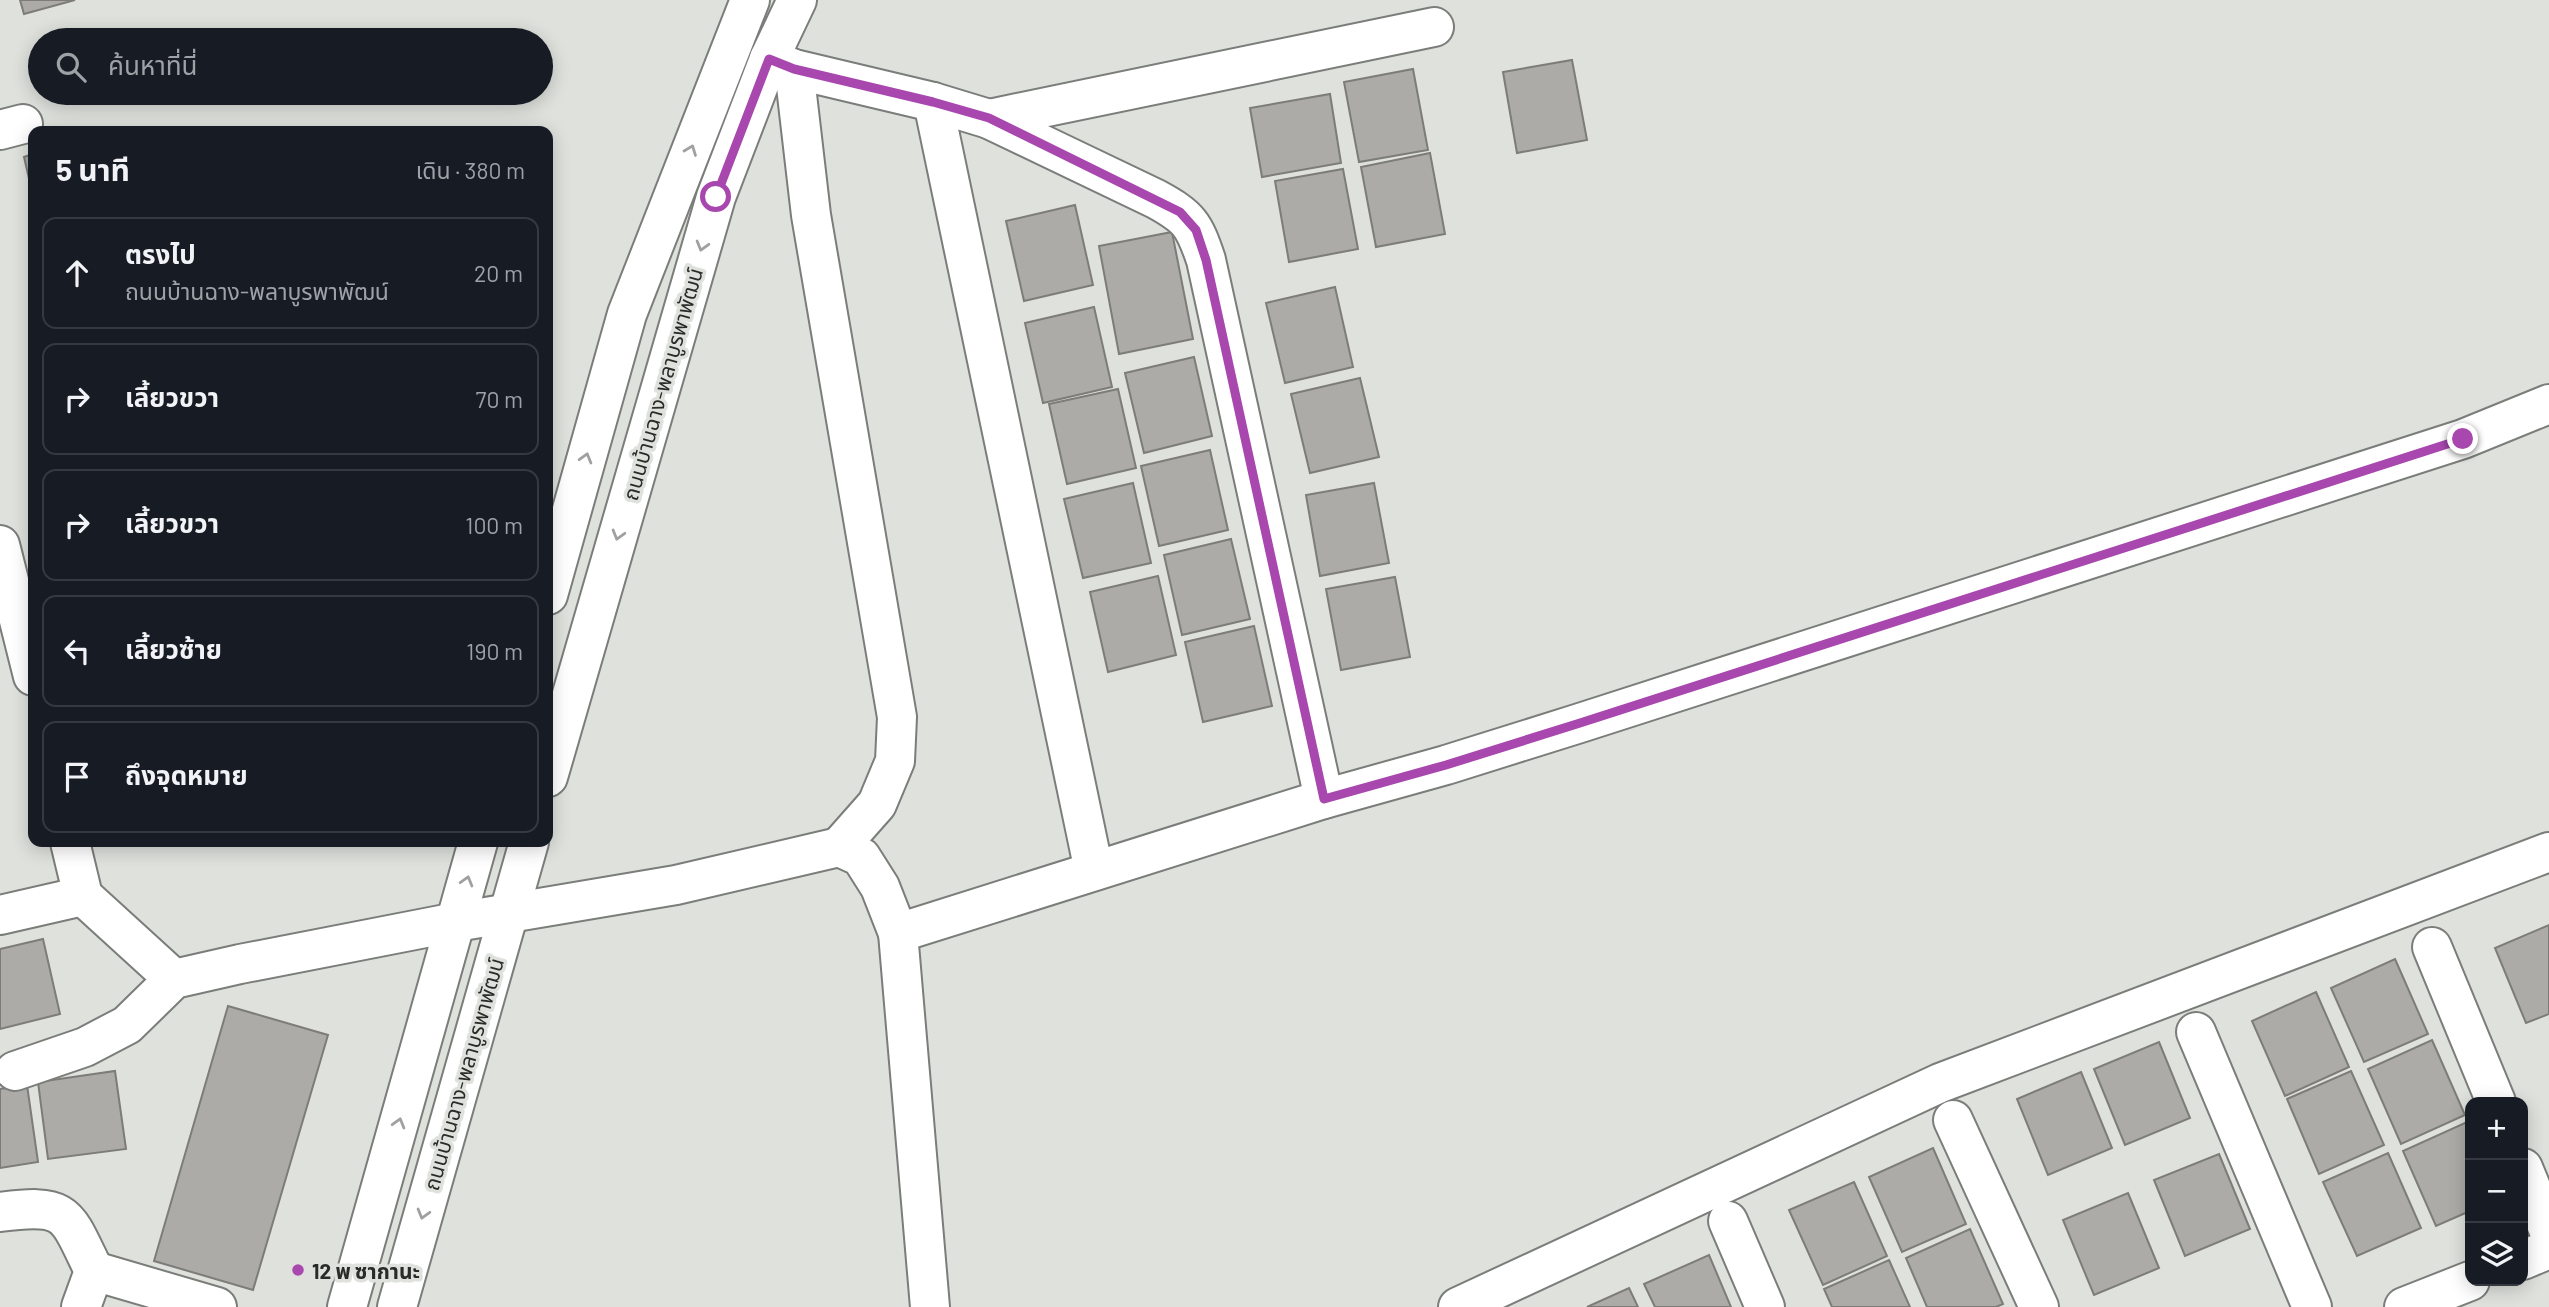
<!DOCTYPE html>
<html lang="th">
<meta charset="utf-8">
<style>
:root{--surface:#171b24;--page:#242831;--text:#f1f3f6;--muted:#9ea1a6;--line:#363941}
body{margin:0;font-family:Barlow,"Noto Sans Thai",sans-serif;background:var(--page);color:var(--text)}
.controls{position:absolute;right:21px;bottom:21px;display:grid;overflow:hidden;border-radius:14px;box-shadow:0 4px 18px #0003}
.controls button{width:63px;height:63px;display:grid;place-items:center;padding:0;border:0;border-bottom:2px solid var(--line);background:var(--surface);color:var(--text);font:35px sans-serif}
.stop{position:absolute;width:21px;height:21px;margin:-16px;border:5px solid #a847ae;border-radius:50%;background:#fff}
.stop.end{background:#a847ae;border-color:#fff;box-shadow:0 2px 7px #0008}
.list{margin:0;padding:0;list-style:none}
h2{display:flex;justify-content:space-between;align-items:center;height:91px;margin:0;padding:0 28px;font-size:30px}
h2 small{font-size:23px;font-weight:400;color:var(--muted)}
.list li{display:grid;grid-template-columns:46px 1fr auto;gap:21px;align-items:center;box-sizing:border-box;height:112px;margin:0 14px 14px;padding:0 14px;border:2px solid var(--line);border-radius:14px}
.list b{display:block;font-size:26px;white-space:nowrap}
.list p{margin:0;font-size:23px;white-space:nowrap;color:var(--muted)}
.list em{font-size:23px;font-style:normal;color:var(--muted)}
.icon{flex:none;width:38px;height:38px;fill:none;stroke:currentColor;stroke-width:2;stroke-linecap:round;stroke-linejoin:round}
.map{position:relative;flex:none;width:2549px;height:1307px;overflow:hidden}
.search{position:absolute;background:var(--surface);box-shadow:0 4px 18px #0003;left:28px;top:28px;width:525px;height:77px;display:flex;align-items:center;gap:18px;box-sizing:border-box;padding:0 24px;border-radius:38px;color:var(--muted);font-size:26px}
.panel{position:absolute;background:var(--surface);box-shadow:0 4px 18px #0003;left:28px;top:126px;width:525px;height:721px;border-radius:14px}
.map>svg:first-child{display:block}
.building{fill:#acaba7;stroke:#7d7c78;stroke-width:2}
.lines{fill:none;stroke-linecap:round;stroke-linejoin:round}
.minor-casing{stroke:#7a7d79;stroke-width:42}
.minor{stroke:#fff;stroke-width:38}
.oneway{stroke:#9fa09f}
.route{stroke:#a847ae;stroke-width:9}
.poi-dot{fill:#a847ae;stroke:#dee1dc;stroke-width:2.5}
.labels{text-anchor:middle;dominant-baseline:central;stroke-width:7;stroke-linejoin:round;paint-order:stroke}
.street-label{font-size:21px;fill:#2a2b29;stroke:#dee1dc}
.poi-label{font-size:21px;font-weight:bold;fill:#2a2b29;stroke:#dee1dc;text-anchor:start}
</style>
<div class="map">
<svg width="2549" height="1307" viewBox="0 0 2549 1307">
<rect width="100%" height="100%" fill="#dee1dc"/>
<g class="building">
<path d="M20,0h55l-51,14z"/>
<path d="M1572,60l15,80 -70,13 -14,-81z"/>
<path d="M1413,69l15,81 -69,12 -15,-80z"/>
<path d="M1330,94l11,69 -79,14 -12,-69z"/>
<path d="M1430,153l15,81 -69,13 -15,-80z"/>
<path d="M33,154v42l-9,-39z"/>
<path d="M1343,169l15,80 -69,13 -14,-81z"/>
<path d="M1075,205l18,80 -69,16 -18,-80z"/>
<path d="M1172,232l21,107 -74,15 -20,-108z"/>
<path d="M1335,287l18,80 -68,16 -19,-80z"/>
<path d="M1094,307l18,80 -69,16 -18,-80z"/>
<path d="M1194,357l18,79 -68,17 -19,-80z"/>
<path d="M1360,378l19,79 -69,16 -19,-79z"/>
<path d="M1118,389l18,79 -69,16 -18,-80z"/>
<path d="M1210,450l18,80 -69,16 -18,-80z"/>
<path d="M1133,483l18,80 -68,15 -19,-79z"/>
<path d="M1374,483l15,80 -69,13 -14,-81z"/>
<path d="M1231,539l19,80 -68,16 -18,-80z"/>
<path d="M1158,576l18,79 -68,17 -18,-80z"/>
<path d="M1395,577l15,80 -69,13 -15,-81z"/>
<path d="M1254,626l18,80 -69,16 -18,-80z"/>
<path d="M2549,925v89l-23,9 -31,-75z"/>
<path d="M43,939l17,75 -60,15v-80z"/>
<path d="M2395,959l33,75 -64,28 -33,-74z"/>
<path d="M2316,992l33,75 -64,29 -33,-75z"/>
<path d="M228,1006l100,29 -75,255 -99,-29z"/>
<path d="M2432,1040l33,75 -64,29 -33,-75z"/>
<path d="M2159,1042l31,76 -65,27 -31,-76z"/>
<path d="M115,1071l11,78 -78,10 -10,-77z"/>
<path d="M2351,1071l33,74 -65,29 -32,-75z"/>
<path d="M2081,1072l31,76 -64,27 -31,-76z"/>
<path d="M27,1085l11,77 -38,6v-79z"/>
<path d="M2467,1122l3,7v82l-34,15 -33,-75z"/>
<path d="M1933,1148l33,76 -64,28 -33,-75z"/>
<path d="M2388,1153l33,75 -64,28 -34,-74z"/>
<path d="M2219,1154l31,75 -65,27 -31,-76z"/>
<path d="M1854,1182l33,74 -64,29 -34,-75z"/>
<path d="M2128,1193l31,75 -65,27 -31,-75z"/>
<path d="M1970,1229l33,75 -7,3h-69l-21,-49z"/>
<path d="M1709,1255l22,52h-76l-11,-23z"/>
<path d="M1889,1260l21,47h-78l-8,-18z"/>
<path d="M1629,1288l9,19h-51z"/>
</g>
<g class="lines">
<defs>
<g id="minor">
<path d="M769,59l25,10 139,33 56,17 167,80c33,18 38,25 50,61l118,539"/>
<path d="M794,69l17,146 86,502 -2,44 -18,43 -38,43"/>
<path d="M933,102l161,769"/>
<path d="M989,119l445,-92"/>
<path d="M0,130l23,-6"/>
<path d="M0,545l33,131"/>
<path d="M548,595l79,-281 123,-314"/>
<path d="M548,777l168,-580 53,-138 28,-59"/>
<path d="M70,842l13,54 91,83"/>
<path d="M0,915l83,-19"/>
<path d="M898,933l32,374"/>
<path d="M2432,947l64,155"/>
<path d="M2196,1032l116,275"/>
<path d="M15,1071l70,-24 42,-22 47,-46 66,-15 216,-42 220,-37 163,-38 22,10 19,30 18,46 426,-134 122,-34 134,-42 883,-284 86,-35"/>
<path d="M1953,1120l86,187"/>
<path d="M2523,1168l26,63"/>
<path d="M0,1212c68,-9 66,1 94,59l-13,36"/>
<path d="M1728,1221l37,86"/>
<path d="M2523,1260l26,-11"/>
<path d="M94,1271l123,36"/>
<path d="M347,1307l131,-465"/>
<path d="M397,1307l132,-465"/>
<path d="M1458,1307l482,-224 609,-231"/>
<path d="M2404,1307l66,-26"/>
</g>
</defs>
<use href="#minor" class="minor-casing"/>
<use href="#minor" class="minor"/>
</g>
<defs><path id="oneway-chevron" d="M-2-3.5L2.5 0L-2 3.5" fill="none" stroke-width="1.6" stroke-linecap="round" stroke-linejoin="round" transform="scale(1.75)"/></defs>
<g class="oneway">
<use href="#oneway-chevron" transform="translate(691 150) rotate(-69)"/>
<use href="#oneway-chevron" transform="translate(702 246) rotate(106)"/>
<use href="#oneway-chevron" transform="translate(586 458) rotate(-74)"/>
<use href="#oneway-chevron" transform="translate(618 535) rotate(106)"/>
<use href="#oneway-chevron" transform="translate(467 881) rotate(-74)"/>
<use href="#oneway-chevron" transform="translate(399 1123) rotate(-74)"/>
<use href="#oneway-chevron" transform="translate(423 1214) rotate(106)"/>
</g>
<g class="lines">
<path class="route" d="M716,197l53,-138 25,10 139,33 56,16 191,94 16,18 10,30 118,539 122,-34 134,-42 883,-284"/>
</g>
<circle class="poi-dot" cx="298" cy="1270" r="7"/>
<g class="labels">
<g class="street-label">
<text transform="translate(662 384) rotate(-74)">ถนนบ้านฉาง-พลาบูรพาพัฒน์</text>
<text transform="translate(463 1074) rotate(-74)">ถนนบ้านฉาง-พลาบูรพาพัฒน์</text>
</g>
<g class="poi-label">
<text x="312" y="1270">12 พ ซากานะ</text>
</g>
</g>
</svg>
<div class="controls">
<button>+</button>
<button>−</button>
<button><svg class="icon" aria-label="layers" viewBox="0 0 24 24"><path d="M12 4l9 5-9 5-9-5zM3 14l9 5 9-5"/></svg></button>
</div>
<div class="stop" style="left:716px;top:197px"></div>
<div class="stop end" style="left:2463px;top:439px"></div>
<div class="search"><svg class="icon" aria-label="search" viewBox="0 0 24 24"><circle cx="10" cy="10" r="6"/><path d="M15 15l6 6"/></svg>ค้นหาที่นี่</div>
<section class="panel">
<h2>5 นาที<small>เดิน · 380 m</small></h2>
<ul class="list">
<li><svg class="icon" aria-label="ahead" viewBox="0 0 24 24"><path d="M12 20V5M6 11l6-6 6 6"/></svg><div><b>ตรงไป</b><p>ถนนบ้านฉาง-พลาบูรพาพัฒน์</p></div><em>20 m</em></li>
<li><svg class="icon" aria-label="right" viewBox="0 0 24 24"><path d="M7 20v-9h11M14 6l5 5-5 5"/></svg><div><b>เลี้ยวขวา</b></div><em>70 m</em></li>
<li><svg class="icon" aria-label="right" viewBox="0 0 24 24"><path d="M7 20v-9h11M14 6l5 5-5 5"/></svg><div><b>เลี้ยวขวา</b></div><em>100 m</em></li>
<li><svg class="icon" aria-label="left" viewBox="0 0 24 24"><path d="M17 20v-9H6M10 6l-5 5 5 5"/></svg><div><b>เลี้ยวซ้าย</b></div><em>190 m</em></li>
<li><svg class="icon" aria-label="arrive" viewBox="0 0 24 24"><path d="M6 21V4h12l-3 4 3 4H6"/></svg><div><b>ถึงจุดหมาย</b></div></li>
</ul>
</section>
</div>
